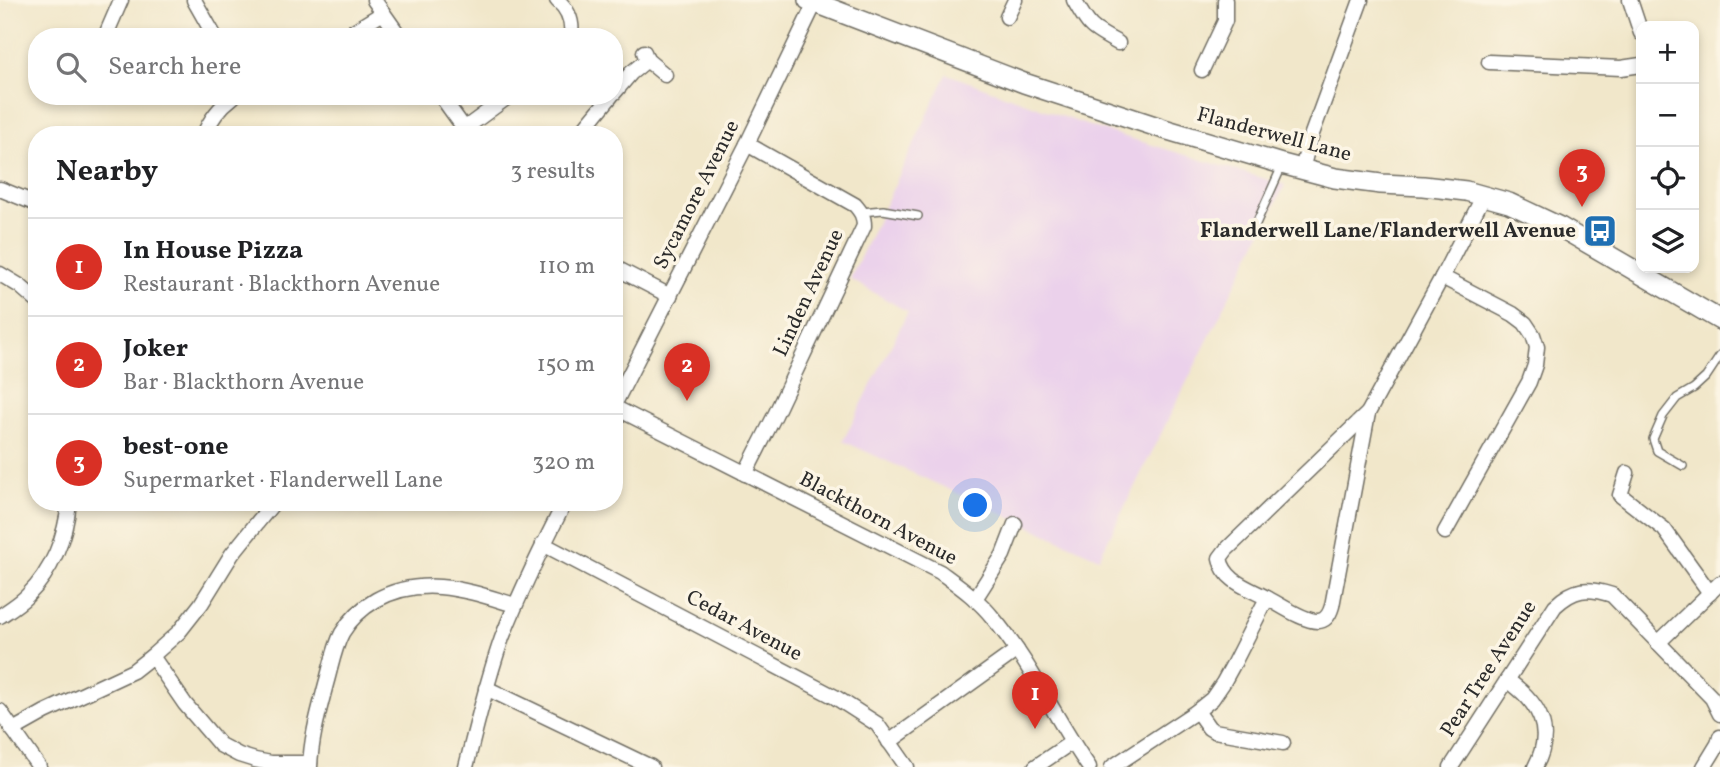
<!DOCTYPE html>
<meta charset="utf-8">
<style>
:root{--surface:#fff;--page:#f2f2f2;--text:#202124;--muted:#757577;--line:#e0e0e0;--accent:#d93025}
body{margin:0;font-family:Vollkorn,serif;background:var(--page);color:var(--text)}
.controls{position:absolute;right:21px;top:21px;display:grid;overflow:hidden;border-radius:14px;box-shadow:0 4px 10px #0003}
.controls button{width:63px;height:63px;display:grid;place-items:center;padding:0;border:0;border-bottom:2px solid var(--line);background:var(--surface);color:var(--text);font:35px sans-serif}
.you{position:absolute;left:976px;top:506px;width:24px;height:24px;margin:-18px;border:5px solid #fff;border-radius:50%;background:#1a73e8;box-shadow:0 0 0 10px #1a73e833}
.badge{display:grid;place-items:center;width:46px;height:46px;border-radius:50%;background:var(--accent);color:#fff;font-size:23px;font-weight:700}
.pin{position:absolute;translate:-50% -58px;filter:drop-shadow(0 2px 4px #0008)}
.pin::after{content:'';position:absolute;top:37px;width:24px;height:21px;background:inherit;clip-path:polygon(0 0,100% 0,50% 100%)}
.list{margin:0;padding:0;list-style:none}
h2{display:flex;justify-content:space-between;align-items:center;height:91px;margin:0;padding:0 28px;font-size:30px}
h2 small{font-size:23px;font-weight:400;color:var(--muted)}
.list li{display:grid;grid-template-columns:46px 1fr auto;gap:21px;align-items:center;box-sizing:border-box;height:98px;padding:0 28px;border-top:2px solid var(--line)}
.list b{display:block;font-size:26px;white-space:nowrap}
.list p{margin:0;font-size:23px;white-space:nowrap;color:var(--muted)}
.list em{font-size:23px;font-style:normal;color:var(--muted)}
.icon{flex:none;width:38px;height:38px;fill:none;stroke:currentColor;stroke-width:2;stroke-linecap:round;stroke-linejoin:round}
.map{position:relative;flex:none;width:1720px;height:767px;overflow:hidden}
.search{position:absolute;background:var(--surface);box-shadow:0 4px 10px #0003;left:28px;top:28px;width:595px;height:77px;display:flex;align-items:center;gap:18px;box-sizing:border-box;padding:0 24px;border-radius:28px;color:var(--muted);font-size:26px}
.panel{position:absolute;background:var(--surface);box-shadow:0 4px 10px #0003;left:28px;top:126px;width:595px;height:385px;border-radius:28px}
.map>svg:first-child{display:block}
.built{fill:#ebd1eb}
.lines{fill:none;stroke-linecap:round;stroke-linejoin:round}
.lane-casing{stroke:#706d63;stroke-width:10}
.street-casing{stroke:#706d63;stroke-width:17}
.secondary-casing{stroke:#706d63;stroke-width:22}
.lane{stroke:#fff;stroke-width:7}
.street{stroke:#fff;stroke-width:14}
.secondary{stroke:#fff;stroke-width:19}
.labels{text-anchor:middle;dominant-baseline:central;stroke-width:7;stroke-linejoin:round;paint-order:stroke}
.street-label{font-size:21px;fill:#2b2b2b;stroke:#fcf5e5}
.poi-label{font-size:21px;font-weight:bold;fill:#2b2b2b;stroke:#fcf5e5;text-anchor:end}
</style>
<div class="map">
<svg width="1720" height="767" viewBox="0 0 1720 767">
<rect width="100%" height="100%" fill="#fcf5e5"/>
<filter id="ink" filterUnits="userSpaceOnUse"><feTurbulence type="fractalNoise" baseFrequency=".0143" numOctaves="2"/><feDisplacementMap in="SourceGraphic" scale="14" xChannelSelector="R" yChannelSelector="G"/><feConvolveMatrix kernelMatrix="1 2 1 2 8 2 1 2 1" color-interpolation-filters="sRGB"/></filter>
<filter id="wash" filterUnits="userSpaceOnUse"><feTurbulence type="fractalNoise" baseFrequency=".00686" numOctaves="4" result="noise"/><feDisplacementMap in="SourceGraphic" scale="28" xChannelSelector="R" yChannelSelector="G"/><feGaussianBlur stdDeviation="1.57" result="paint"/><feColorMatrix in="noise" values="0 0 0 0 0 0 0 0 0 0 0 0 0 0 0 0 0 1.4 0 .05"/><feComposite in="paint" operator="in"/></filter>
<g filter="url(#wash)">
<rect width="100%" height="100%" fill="#f1e7ca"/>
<path class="built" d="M947,74l139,51 199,60 -186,373 -256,-117 65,-129 -58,-33z"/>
</g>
<g filter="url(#ink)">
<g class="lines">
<defs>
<g id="lane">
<path d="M861,212l22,-2 35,6"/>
<path d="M1255,226l27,-60"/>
<path d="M1683,466l-26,-15 -4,-12 10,-23 14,-18 17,-10 12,-11 14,-21"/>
</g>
<g id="street">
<path d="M194,0l21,37"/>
<path d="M374,0l26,37"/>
<path d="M557,0c12,10 16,22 14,37"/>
<path d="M1074,0c15,27 16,28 44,43"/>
<path d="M1630,0l11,33"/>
<path d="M1007,17l8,-17"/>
<path d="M105,37l16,-37"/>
<path d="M344,37l39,-24"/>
<path d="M644,52l3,8 18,15"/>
<path d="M1489,62l132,6 20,-3"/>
<path d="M1202,70l23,-49v-21"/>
<path d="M614,93l17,-20 16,-13"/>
<path d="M441,96l28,39"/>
<path d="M464,129l45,-33"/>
<path d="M204,135c6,-16 17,-29 30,-39"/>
<path d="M579,135l32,-39"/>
<path d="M1302,170l7,-28 52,-142"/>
<path d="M0,189l37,15"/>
<path d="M614,267l56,29"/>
<path d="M0,274l20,12 17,15"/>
<path d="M1442,277l71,37 12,9 8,12 4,12 -2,18 -6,17 -84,150"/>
<path d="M614,405l133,-261 68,-141"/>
<path d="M614,407l326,165c19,14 38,27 53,46 38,45 62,101 96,149"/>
<path d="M1627,473l-7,22 44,34 46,64"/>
<path d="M745,474l30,-59 89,-189c0,-10 -3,-14 -9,-21l-108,-61"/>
<path d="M543,544l292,153 42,27 30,43"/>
<path d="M1267,598c12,6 38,24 51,23 8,0 12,-8 14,-15l36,-193"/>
<path d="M975,599l28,-44 12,-31"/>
<path d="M0,616c9,-6 19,-12 27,-20 25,-24 39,-60 42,-94"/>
<path d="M1658,643l62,-60"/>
<path d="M152,656l33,48 35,41 19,10 16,5 16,3h39"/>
<path d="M1507,680c32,22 48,50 28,87"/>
<path d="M486,688l165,79"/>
<path d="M0,711l39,56"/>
<path d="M1197,711l12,17 5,3 69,12"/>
<path d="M13,730l32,-18 88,-41 19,-15 27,-24 22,-28 31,-50 42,-52"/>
<path d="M889,742l128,-92"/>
<path d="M310,767c1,-29 9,-56 16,-83 5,-17 8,-36 16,-51 9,-15 20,-25 34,-33 47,-26 92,-9 139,5"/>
<path d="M466,767c11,-43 21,-87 36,-129 18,-46 40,-91 63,-136"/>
<path d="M1035,767l37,-25"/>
<path d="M1112,767l85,-56 15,-12 11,-16 11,-20 33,-65c-19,-10 -43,-17 -47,-40l6,-8 142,-137 74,-136 42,-82"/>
<path d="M1451,767l104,-161c19,-18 32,-19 57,-11l100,103 8,16"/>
<path d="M1704,767l14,-23 2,-7"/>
</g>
<path id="secondary" d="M808,0l216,83 140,46 118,35 53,14 46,6 42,2 43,5 43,12 51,24 160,93"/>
</defs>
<use href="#lane" class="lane-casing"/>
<use href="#street" class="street-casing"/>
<use href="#secondary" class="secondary-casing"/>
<use href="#lane" class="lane"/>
<use href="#street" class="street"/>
<use href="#secondary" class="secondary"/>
</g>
</g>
<defs>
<symbol id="bus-square" viewBox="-11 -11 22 22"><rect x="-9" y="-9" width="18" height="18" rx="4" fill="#1f6fb2" stroke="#fcf5e5"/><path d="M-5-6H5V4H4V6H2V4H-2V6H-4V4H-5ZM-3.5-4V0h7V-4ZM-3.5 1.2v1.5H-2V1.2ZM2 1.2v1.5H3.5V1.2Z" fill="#fff"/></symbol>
</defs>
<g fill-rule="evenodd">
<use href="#bus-square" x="1581" y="212" width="38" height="38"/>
</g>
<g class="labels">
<g class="street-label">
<text transform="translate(1274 135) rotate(15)">Flanderwell Lane</text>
<text transform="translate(697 195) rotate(-63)">Sycamore Avenue</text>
<text transform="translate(809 293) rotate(-65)">Linden Avenue</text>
<text transform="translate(878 519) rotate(28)">Blackthorn Avenue</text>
<text transform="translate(744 626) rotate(28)">Cedar Avenue</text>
<text transform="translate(1489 669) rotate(-57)">Pear Tree Avenue</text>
</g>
<g class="poi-label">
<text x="1576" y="231">Flanderwell Lane/Flanderwell Avenue</text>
</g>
</g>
</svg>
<div class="controls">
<button>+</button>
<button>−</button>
<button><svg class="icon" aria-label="locate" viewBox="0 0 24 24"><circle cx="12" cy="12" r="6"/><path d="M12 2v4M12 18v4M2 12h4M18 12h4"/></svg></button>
<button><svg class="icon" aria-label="layers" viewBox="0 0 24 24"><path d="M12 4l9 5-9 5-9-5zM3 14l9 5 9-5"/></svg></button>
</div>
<div class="you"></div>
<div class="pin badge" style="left:1035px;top:729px">1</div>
<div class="pin badge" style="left:687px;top:401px">2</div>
<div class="pin badge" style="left:1582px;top:207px">3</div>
<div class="search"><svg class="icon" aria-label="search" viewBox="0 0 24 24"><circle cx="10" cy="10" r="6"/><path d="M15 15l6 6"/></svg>Search here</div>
<section class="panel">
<h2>Nearby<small>3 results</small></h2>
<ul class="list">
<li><span class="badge">1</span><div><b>In House Pizza</b><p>Restaurant · Blackthorn Avenue</p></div><em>110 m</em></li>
<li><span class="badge">2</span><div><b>Joker</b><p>Bar · Blackthorn Avenue</p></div><em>150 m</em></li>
<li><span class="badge">3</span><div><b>best-one</b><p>Supermarket · Flanderwell Lane</p></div><em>320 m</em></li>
</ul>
</section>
</div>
